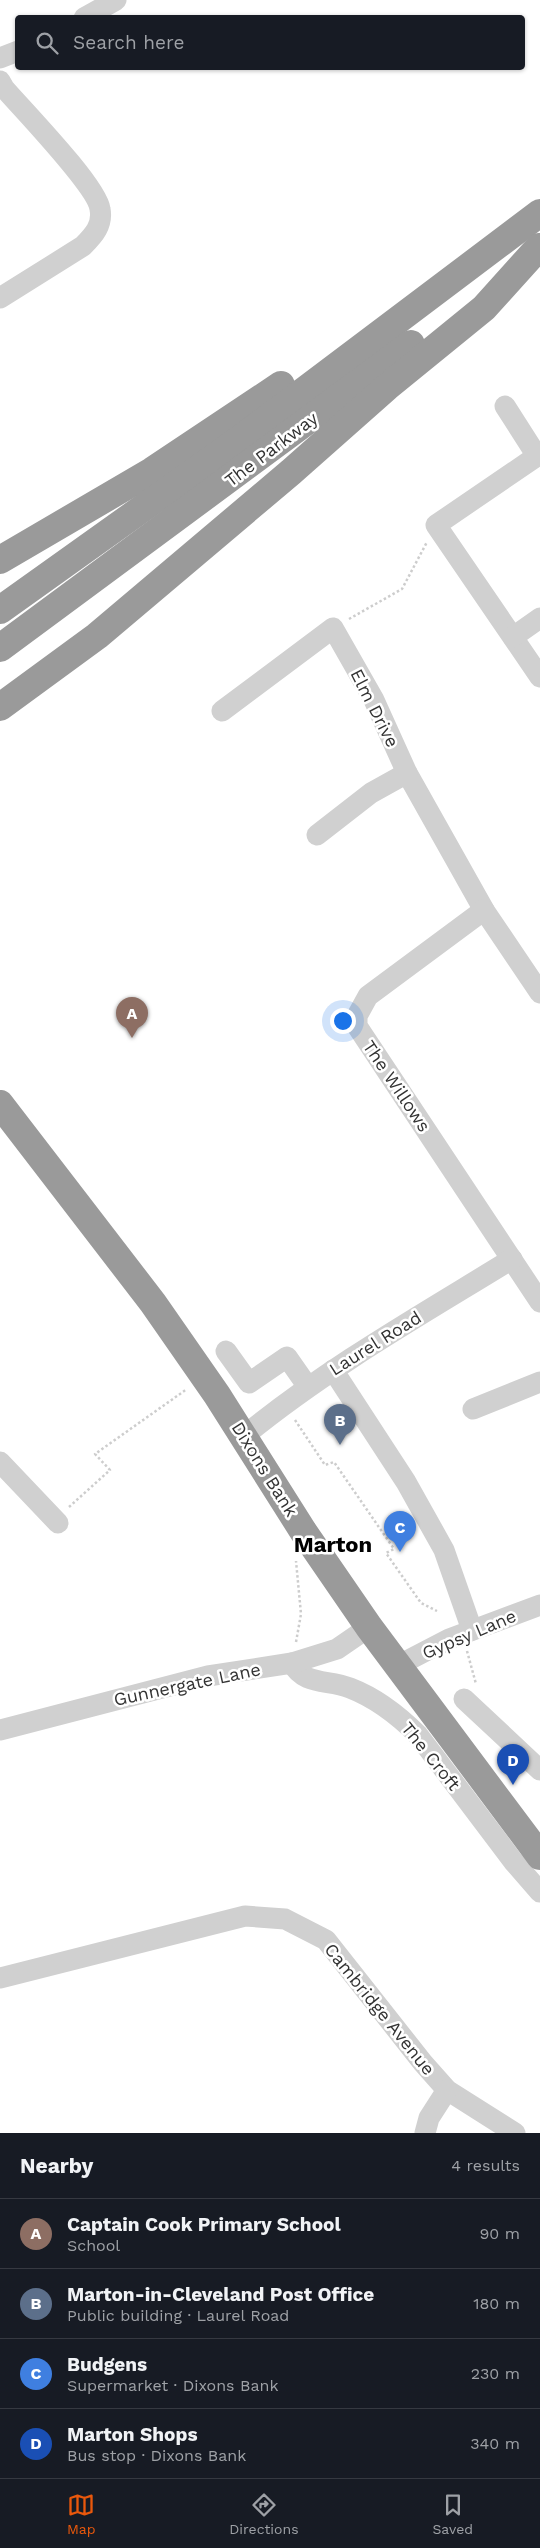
<!DOCTYPE html>
<meta charset="utf-8">
<style>
:root{--surface:#171b24;--page:#20242c;--text:#f1f3f6;--muted:#9ea1a6;--line:#363941;--accent:#ea580c}
body{margin:0;font-family:"Work Sans",sans-serif;background:var(--page);color:var(--text)}
.you{position:absolute;left:342px;top:1020px;width:18px;height:18px;margin:-12px;border:4px solid #fff;border-radius:50%;background:#1a73e8;box-shadow:0 0 0 8px #1a73e833}
.badge{display:grid;place-items:center;width:32px;height:32px;border-radius:50%;background:var(--accent);color:#fff;font-size:16px;font-weight:700}
.pin{position:absolute;translate:-50% -41px;filter:drop-shadow(0 1px 2px #0008)}
.pin::after{content:'';position:absolute;top:26px;width:18px;height:15px;background:inherit;clip-path:polygon(0 0,100% 0,50% 100%)}
.list{margin:0;padding:0;list-style:none}
h2{display:flex;justify-content:space-between;align-items:center;height:65px;margin:0;padding:0 20px;font-size:21px}
h2 small{font-size:16px;font-weight:400;color:var(--muted)}
.list li{display:grid;grid-template-columns:32px 1fr auto;gap:15px;align-items:center;box-sizing:border-box;height:70px;padding:0 20px;border-top:1px solid var(--line)}
.list b{display:block;font-size:19px;white-space:nowrap}
.list p{margin:0;font-size:16px;white-space:nowrap;color:var(--muted)}
.list em{font-size:16px;font-style:normal;color:var(--muted)}
.icon{flex:none;width:28px;height:28px;fill:none;stroke:currentColor;stroke-width:2;stroke-linecap:round;stroke-linejoin:round}
.map{position:relative;flex:none;width:540px;height:2133px;overflow:hidden}
.search{position:absolute;background:var(--surface);box-shadow:0 1px 4px #0004;left:15px;right:15px;top:15px;height:55px;display:flex;align-items:center;gap:12px;box-sizing:border-box;padding:0 18px;border-radius:5px;color:var(--muted);font-size:19px}
.sheet{height:345px;background:var(--surface)}
nav{display:flex;justify-content:space-around;align-items:center;box-sizing:border-box;height:70px;border-top:1px solid var(--line);background:var(--surface);font-size:14px;color:var(--muted)}
nav a{display:grid;justify-items:center;gap:2px}
nav .on{color:var(--accent)}
.map>svg:first-child{display:block}
.lines{fill:none;stroke-linecap:round;stroke-linejoin:round}
.path{stroke:#cdcdcd;stroke-width:2.5;stroke-dasharray:2.5 2.5;stroke-linecap:butt}
.minor{stroke:#d0d0d0;stroke-width:21}
.highway{stroke:#9a9a9a;stroke-width:28}
.labels{text-anchor:middle;dominant-baseline:central;stroke-width:5;stroke-linejoin:round;paint-order:stroke}
.street-label{font-size:18px;fill:#333;stroke:#fff}
.district-label{font-size:22px;font-weight:bold;fill:#000;stroke:#fff}
</style>
<div class="map">
<svg width="540" height="2133" viewBox="0 0 540 2133">
<rect width="100%" height="100%" fill="#fff"/>
<g class="lines">
<g class="path">
<path d="M349,619l53,-30 25,-47"/>
<path d="M295,1420l30,45 9,-3 60,87 -8,4 35,50 16,8"/>
<path d="M69,1507l41,-37 -15,-16 92,-65"/>
<path d="M296,1642l5,-28 -5,-53"/>
<path d="M467,1651l9,33"/>
</g>
<g class="minor">
<path d="M84,18l32,-18"/>
<path d="M0,58l18,-7"/>
<path d="M0,81l4,7c19,22 93,98 96,121 3,16 -6,26 -17,37l-83,52"/>
<path d="M505,406l32,50"/>
<path d="M540,454l-104,71 104,152"/>
<path d="M513,637l27,-19"/>
<path d="M222,711l111,-83 41,72 33,73 77,137"/>
<path d="M317,835l54,-42 36,-20"/>
<path d="M540,993l-56,-83 -116,86 -11,20v10l183,276"/>
<path d="M226,1351l23,32 38,-26 21,30"/>
<path d="M333,1370l73,112 38,68 28,80"/>
<path d="M473,1409l67,-27"/>
<path d="M244,1436c83,-68 177,-121 268,-177"/>
<path d="M0,1462l58,61"/>
<path d="M292,1663c12,23 36,16 58,25 26,10 48,27 68,47l95,126 27,31"/>
<path d="M399,1665l50,-26 91,-34"/>
<path d="M464,1699l76,71"/>
<path d="M0,1730l208,-54 84,-13 45,-14 32,-22"/>
<path d="M0,1978l245,-62 40,3 41,21 97,123 24,27 68,43"/>
<path d="M425,2133l4,-15 18,-28"/>
</g>
<g class="highway">
<path d="M0,560l152,-89 129,-86"/>
<path d="M0,610l248,-177 292,-220"/>
<path d="M0,648l411,-304"/>
<path d="M0,707l97,-71 194,-164 96,-85 97,-79 55,-61"/>
<path d="M0,1104l153,199 64,92 86,136 66,96 171,229"/>
</g>
</g>
<g class="labels">
<g class="street-label">
<text transform="translate(271 449) rotate(-37)">The Parkway</text>
<text transform="translate(375 708) rotate(63)">Elm Drive</text>
<text transform="translate(397 1086) rotate(56)">The Willows</text>
<text transform="translate(375 1343) rotate(-32)">Laurel Road</text>
<text transform="translate(265 1469) rotate(58)">Dixons Bank</text>
<text transform="translate(469 1634) rotate(-23)">Gypsy Lane</text>
<text transform="translate(187 1684) rotate(-12)">Gunnergate Lane</text>
<text transform="translate(431 1756) rotate(51)">The Croft</text>
<text transform="translate(380 2009) rotate(51)">Cambridge Avenue</text>
</g>
<g class="district-label">
<text x="333" y="1544">Marton</text>
</g>
</g>
</svg>
<div class="you"></div>
<div class="pin badge" style="left:132px;top:1038px;background:#8d6e63">A</div>
<div class="pin badge" style="left:340px;top:1445px;background:#5c6f8a">B</div>
<div class="pin badge" style="left:400px;top:1552px;background:#3f7fe0">C</div>
<div class="pin badge" style="left:513px;top:1785px;background:#1a4fb4">D</div>
<div class="search"><svg class="icon" aria-label="search" viewBox="0 0 24 24"><circle cx="10" cy="10" r="6"/><path d="M15 15l6 6"/></svg>Search here</div>
</div>
<section class="sheet">
<h2>Nearby<small>4 results</small></h2>
<ul class="list">
<li><span class="badge" style="background:#8d6e63">A</span><div><b>Captain Cook Primary School</b><p>School</p></div><em>90 m</em></li>
<li><span class="badge" style="background:#5c6f8a">B</span><div><b>Marton-in-Cleveland Post Office</b><p>Public building · Laurel Road</p></div><em>180 m</em></li>
<li><span class="badge" style="background:#3f7fe0">C</span><div><b>Budgens</b><p>Supermarket · Dixons Bank</p></div><em>230 m</em></li>
<li><span class="badge" style="background:#1a4fb4">D</span><div><b>Marton Shops</b><p>Bus stop · Dixons Bank</p></div><em>340 m</em></li>
</ul>
</section>
<nav>
<a class="on"><svg class="icon" aria-label="map" viewBox="0 0 24 24"><path d="M3 6l6-2 6 2 6-2v14l-6 2-6-2-6 2zM9 4v14M15 6v14"/></svg>Map</a>
<a><svg class="icon" aria-label="directions" viewBox="0 0 24 24"><path d="M12 3l9 9-9 9-9-9zM9 14v-3h6M13 9l2 2-2 2"/></svg>Directions</a>
<a><svg class="icon" aria-label="saved" viewBox="0 0 24 24"><path d="M7 4h10v16l-5-4-5 4z"/></svg>Saved</a>
</nav>
